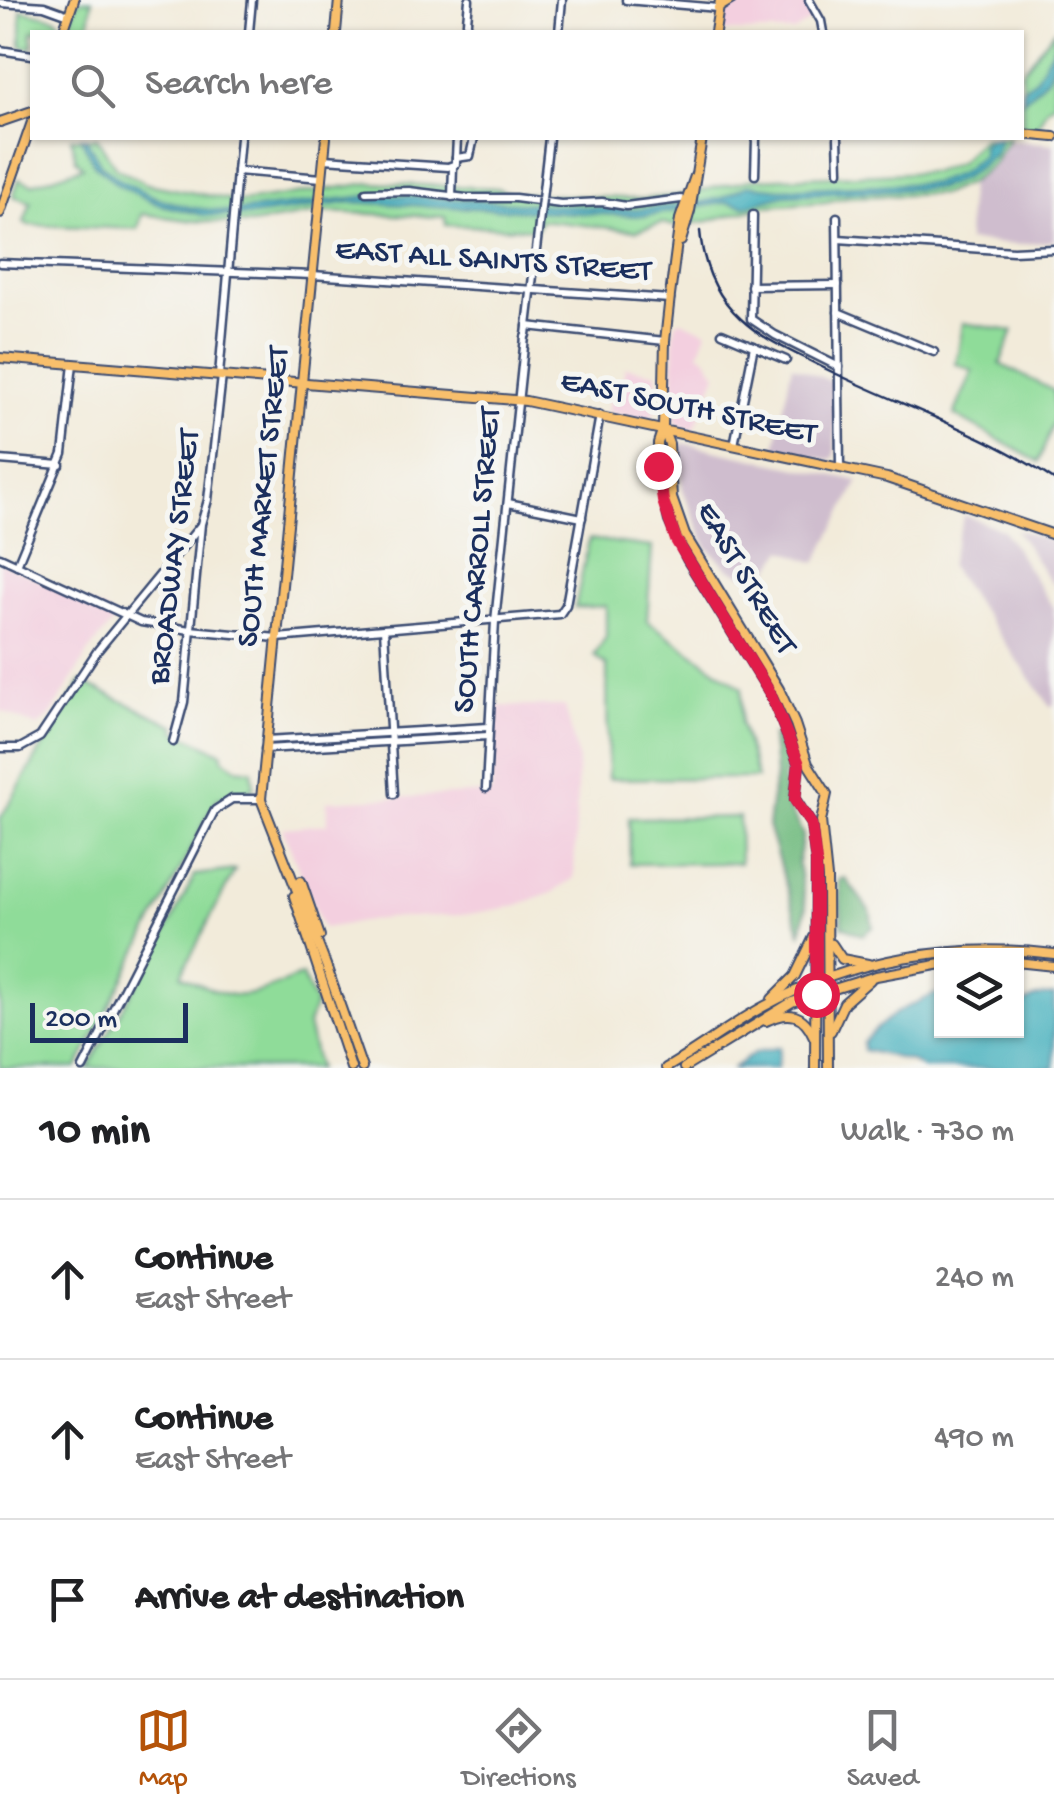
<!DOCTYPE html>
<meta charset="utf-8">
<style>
:root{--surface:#fff;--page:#f6f6f6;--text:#202124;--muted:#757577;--line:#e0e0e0;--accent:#b45309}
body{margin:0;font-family:"Gochi Hand",sans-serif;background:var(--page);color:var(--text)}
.controls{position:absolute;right:30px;bottom:30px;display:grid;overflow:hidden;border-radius:0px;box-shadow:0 2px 8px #0004}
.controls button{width:90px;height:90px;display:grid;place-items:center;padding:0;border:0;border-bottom:2px solid var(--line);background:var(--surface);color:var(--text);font:50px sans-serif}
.scale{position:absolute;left:30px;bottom:25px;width:158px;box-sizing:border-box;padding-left:10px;border:5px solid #1b2f5e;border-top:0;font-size:28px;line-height:35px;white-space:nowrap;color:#1b2f5e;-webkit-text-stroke:8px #f6f6f2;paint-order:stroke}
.stop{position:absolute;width:30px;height:30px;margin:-22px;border:8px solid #e11d48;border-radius:50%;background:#fff}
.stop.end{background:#e11d48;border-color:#fff;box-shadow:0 2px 10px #0008}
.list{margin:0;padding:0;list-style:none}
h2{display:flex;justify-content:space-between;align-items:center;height:130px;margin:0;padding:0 40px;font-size:42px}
h2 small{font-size:32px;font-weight:400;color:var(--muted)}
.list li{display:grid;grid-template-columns:65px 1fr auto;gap:30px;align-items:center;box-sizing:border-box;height:160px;padding:0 40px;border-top:2px solid var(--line)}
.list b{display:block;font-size:38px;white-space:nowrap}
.list p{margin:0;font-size:32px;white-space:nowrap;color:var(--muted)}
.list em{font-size:32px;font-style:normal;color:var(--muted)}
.icon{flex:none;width:55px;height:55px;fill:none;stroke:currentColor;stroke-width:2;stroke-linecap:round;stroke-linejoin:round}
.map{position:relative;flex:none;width:1054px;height:1068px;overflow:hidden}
.search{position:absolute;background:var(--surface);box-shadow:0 2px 8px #0004;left:30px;right:30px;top:30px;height:110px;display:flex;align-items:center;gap:25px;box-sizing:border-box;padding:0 35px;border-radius:0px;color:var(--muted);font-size:38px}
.sheet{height:610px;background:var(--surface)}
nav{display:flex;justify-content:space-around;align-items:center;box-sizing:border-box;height:140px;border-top:2px solid var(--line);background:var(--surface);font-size:28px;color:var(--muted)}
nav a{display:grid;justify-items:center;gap:5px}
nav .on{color:var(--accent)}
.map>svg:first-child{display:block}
.built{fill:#f3cfdf}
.industrial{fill:#cfbdce}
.green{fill:#8fdc99;stroke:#55867c;stroke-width:2.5}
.forest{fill:#73bc81;stroke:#477670;stroke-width:2.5}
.water{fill:#3faebc;stroke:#2d6e8d;stroke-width:2.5}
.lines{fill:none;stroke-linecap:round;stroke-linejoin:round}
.minor-casing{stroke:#3b4b71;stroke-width:11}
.major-casing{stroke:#3b4b71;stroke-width:12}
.minor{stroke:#fff;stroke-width:6}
.major{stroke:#f8bf6c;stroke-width:8}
.rail{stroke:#1b2f5e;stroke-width:2.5}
.minor-bridge-casing{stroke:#3b4b71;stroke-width:11;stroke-linecap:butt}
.minor-bridge{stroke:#fff;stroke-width:6}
.route{stroke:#e11d48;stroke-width:12}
.labels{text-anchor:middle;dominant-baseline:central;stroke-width:10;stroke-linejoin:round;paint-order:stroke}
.street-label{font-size:32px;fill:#1b2f5e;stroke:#f6f6f2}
</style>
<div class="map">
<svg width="1054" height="1068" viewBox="0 0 1054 1068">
<rect width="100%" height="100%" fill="#f6f6f2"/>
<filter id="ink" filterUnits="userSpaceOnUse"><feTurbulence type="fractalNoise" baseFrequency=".01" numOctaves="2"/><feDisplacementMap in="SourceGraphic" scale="20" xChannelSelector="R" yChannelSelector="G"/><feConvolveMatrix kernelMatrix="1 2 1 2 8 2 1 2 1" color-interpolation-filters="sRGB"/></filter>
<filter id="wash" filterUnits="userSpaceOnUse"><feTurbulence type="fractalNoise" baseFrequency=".0048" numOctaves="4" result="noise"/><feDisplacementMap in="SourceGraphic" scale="40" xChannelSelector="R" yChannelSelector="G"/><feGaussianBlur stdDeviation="2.25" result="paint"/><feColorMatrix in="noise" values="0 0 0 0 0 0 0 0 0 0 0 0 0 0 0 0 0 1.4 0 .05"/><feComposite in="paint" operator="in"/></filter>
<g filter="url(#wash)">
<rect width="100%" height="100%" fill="#f2ebda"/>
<g class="built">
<path d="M738,0h68l10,17 -22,15h-72l3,-22z"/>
<path d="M681,320l26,11 -8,22 7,4 11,17 -23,56 -16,-5 -4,-7v-82l2,-13z"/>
<path d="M625,367l32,6 -3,42 -4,3 -6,2 -37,-8 4,-18h9z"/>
<path d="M0,562l110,51 5,7 -25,30 -39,65 -14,12 -37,-17z"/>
<path d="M497,706h68l13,53 -4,119 -22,15 -41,14 -48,8 -77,3 -63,10 -41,-100 46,-4 -1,-23 164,-8z"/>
</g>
<g class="industrial">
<path d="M1008,140l46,4v97l-37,4 -50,-4 2,-58 23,-19z"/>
<path d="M792,365l43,18v73l-4,4 -56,-10z"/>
<path d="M682,443l177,38 -43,82 -33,-13 -21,32 -33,-13 -22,-22 -24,-57 -4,-33z"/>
<path d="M964,515l39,15 51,79v96l-4,1 -101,-141z"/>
<path d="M1015,529l39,13v45z"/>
</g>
<g class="green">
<path d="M78,0h14l-4,32h-21z"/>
<path d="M21,10l35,8 4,5 -3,9h-25v16l-11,-2z"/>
<path d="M1054,30v73l-7,5 -11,20 -14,-1v-56z"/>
<path d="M71,138h26l19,30 31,16 96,18 127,-19 126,5 14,5 131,6 39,-4 74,-16 179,-7 26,-9 23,-25h27l-16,26 -24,19 -26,11 -97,3 -20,5 -63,4 -55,15 -33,5 -13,-3 -26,8 -96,-11 -3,9 -91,-4 -1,-8 -121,-5 -73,12 -58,-3 -51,-7 -4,15 -110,-4 -4,-3 7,-20 -18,-6 6,-17 13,5 51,-17 -7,-7z"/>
<path d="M963,323l50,8 -13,33 54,27v30l-15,41 -85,-47 19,-44 -17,-7z"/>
<path d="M589,539l63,8 -5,74 95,67 -1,35 16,55 -149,1 -1,-114 -13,-9 12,-19v-31l-31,2z"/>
<path d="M81,682l95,44 -1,5 48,22 -1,5 15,10 15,2 2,18 -37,11 -140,269h-77v-249z"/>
<path d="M739,817l1,46 -110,1 -1,-46z"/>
<path d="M235,870l-54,105c58,30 63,24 121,0l13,29 -7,21 10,43h-230l72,-124 35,-69z"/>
</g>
<g class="forest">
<path d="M772,736h5l10,31 -4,12 2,22 18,33 -5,30 8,43 -5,28 -33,-109 7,-52z"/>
<path d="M845,878l25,33 3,16 -11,8 -20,-9 -3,-46z"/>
</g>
<g class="water">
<path d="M1054,45c0,32 -10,37 -32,56v-12l13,-9z"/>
<path d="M81,138h5l15,27 19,15 39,19 33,9 37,4 149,-17 258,15 62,-7 24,-5 26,-13 32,4 154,-6 27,-10 21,-18v-11l8,-6h10l-5,15 -15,13 -18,13 -23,9 -155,7 -39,11 -17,-4 -84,14 -294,-14 -98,14 -49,-1 -45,-11 -40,-19 -24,-21z"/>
<path d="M941,991l1,39h74c0,-26 12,-35 38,-35v73h-131l-13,-7 -47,-11v-8c32,-33 39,-32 78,-51z"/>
<path d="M780,1047l-3,21h-44l23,-16z"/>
</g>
</g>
<g filter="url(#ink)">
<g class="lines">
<defs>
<g id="minor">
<path d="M626,0l92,8"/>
<path d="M809,0l12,21 2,11"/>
<path d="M0,3l44,3 25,9"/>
<path d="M249,32l3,-32"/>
<path d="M466,32l3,-32"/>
<path d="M559,32l3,-32"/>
<path d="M0,50l32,5"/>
<path d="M838,138l1,33"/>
<path d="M456,158l14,-2 4,-18"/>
<path d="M456,158l1,-20"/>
<path d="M324,159l124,8 8,-3v-6"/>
<path d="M237,171l85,7"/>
<path d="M755,175l1,-37"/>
<path d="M366,192l43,-1 57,7h49l46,6 41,-2 24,4 55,-7"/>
<path d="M452,197l1,-30"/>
<path d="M542,199l7,-61"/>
<path d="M753,215l-2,104 24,16 64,32"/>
<path d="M837,217l3,250"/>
<path d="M838,239l175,12 41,-2"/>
<path d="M0,263l312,12 358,24"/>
<path d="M751,286l87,-1"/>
<path d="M838,312l96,40"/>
<path d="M527,326l138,15"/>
<path d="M722,333l64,27"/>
<path d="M526,335l14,-119"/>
<path d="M219,375l21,-237"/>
<path d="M734,445l20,-99"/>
<path d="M0,460l60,5"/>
<path d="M508,503l74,15"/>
<path d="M0,557l141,65 49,8 87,8 283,-24 6,-9 34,-190"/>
<path d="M17,565l46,-111 10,-90"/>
<path d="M384,629l10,165"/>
<path d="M266,740l222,-13"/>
<path d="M173,742l11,-40 17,-178 7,-24 14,-124"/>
<path d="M0,748h20l20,-11 58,-87 102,-124"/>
<path d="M265,749l223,-13"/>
<path d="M486,788l9,-167 30,-284"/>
<path d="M83,1068l132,-258 17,-11h29"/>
</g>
<g id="major">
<path d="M718,8l13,-8"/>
<path d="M63,32l11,-32"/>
<path d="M336,32l3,-32"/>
<path d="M715,32l5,-32"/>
<path d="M0,122l32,-11"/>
<path d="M1022,134l32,3"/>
<path d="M326,138l-65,661 65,166 36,103"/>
<path d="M695,176l-15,43 -10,77 -5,45 -2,87 -5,15v23l11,55 18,38 83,134 29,71 -4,35 16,25 5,38 -1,206"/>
<path d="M0,213l32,-91"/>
<path d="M681,241l9,-30 12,-73"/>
<path d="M0,358l526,43 361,77 167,57"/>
<path d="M664,431l5,13 3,54 13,37 94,154 16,35 13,40 19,30 -6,27 6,57 1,190"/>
<path d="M301,881l19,55"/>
<path d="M294,896l57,172"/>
<path d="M832,944l10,15 26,5"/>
<path d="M1016,962l38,4"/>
<path d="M772,999l23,-23 19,-39"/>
<path d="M766,1021c23,-11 38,-8 48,16"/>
<path d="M831,1031l13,-28 26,-23"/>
<path d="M666,1068c33,-19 64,-43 97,-61 89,-49 192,-65 291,-53"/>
<path d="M684,1068l108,-66 84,-26 66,-12"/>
</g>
</defs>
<use href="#minor" class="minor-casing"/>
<use href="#major" class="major-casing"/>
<use href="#minor" class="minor"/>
<use href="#major" class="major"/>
<path class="rail" d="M700,231c3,34 16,65 41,88 19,18 43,29 65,40 82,43 172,69 248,121"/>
<defs>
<path id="minor-bridge" d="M540,216l2,-17"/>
</defs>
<use href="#minor-bridge" class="minor-bridge-casing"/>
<use href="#minor-bridge" class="minor-bridge"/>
</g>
</g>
<g class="lines" filter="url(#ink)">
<path class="route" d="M658,466l5,35 13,39 94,153 29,71 -4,36 16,24 5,38v132"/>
</g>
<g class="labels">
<g class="street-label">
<text transform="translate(493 262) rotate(4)">EAST ALL SAINTS STREET</text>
<text transform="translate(688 409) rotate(12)">EAST SOUTH STREET</text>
<text transform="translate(265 497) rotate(-84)">SOUTH MARKET STREET</text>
<text transform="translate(176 557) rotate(-83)">BROADWAY STREET</text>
<text transform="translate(479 560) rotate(-85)">SOUTH CARROLL STREET</text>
<text transform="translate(745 579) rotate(60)">EAST STREET</text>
</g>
</g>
</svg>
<div class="controls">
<button><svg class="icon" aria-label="layers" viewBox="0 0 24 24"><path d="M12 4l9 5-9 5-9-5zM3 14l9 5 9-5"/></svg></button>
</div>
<div class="scale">200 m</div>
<div class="stop" style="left:816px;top:994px"></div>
<div class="stop end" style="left:658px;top:466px"></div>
<div class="search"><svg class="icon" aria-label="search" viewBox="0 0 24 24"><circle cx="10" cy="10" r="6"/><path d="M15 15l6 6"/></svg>Search here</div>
</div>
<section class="sheet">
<h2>10 min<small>Walk · 730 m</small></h2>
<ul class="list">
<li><svg class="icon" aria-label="ahead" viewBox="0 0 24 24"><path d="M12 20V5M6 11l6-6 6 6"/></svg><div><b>Continue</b><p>East Street</p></div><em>240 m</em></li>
<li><svg class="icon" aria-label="ahead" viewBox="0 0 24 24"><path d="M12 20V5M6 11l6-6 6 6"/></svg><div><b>Continue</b><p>East Street</p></div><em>490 m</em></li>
<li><svg class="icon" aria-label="arrive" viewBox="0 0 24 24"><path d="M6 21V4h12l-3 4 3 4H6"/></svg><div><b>Arrive at destination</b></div></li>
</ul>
</section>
<nav>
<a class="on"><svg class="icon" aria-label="map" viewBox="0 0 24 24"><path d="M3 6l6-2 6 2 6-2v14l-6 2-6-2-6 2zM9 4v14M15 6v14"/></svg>Map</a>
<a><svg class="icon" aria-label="directions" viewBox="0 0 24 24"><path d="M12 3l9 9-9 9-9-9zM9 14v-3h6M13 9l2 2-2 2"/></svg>Directions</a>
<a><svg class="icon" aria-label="saved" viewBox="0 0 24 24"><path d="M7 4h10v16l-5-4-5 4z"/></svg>Saved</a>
</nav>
